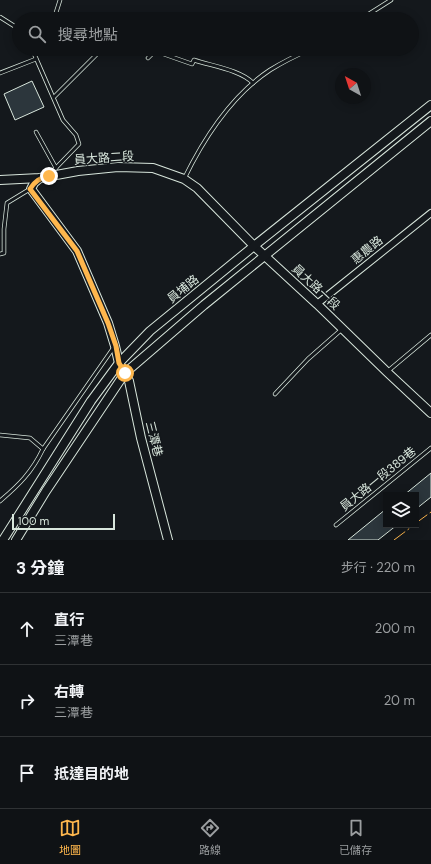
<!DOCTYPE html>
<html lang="zh-TW">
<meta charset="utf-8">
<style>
:root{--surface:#0f1215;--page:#1d2022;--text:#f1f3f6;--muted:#9b9ea0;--line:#2f3234;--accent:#ffb74d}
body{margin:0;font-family:"DM Sans","Noto Sans TC",sans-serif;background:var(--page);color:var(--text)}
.controls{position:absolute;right:12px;bottom:12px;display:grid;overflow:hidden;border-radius:0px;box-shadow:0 2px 10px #0003}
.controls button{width:36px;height:36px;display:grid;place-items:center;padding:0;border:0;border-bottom:1px solid var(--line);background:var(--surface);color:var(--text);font:20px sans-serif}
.compass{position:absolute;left:335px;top:68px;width:36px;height:36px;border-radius:50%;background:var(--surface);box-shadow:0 2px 10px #0003;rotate:321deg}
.scale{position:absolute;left:12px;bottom:10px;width:103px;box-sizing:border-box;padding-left:4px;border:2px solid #d8e6dc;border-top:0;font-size:11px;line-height:14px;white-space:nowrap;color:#d8e6dc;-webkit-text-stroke:3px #14181c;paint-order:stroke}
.stop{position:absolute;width:12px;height:12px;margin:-9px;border:3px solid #ffb74d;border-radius:50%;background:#fff}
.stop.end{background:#ffb74d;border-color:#fff;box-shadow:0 1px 4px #0008}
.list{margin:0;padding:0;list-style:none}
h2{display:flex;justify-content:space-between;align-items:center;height:52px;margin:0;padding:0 16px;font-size:17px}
h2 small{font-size:13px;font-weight:400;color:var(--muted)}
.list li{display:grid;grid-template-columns:26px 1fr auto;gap:12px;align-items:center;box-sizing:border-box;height:72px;padding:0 16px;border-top:1px solid var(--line)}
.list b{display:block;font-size:15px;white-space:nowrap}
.list p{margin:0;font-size:13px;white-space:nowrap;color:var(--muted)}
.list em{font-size:13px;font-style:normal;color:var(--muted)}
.icon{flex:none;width:22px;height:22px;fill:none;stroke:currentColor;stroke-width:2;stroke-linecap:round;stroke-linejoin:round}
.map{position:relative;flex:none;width:431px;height:540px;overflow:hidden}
.search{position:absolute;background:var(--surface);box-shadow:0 2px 10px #0003;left:12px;right:12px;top:12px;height:44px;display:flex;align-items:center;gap:10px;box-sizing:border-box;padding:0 14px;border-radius:22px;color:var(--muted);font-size:15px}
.sheet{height:268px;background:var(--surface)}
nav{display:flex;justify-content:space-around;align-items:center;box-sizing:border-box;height:56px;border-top:1px solid var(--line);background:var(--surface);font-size:11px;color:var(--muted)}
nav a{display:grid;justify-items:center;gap:2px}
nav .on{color:var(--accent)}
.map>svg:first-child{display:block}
.building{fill:#2c363c;stroke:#d8e6dc}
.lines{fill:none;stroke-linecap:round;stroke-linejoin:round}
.service-casing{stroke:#d8e6dc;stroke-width:4.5}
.minor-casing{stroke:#d8e6dc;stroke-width:8}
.tertiary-casing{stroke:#d8e6dc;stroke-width:10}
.service{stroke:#14181c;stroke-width:3}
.minor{stroke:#14181c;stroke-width:6}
.tertiary{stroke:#14181c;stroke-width:8}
.power{stroke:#ffb74d;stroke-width:1;stroke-dasharray:14 3 2 3;stroke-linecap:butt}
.route{stroke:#ffb74d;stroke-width:5}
.labels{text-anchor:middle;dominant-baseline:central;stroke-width:3;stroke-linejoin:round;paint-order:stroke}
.street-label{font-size:12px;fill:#d8e6dc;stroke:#14181c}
</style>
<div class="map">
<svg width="431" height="540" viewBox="0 0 431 540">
<rect width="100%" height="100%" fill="#14181c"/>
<g class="building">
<path d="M32,81l12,26 -29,13 -11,-26z"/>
<path d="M431,473v24l-15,12v-14h-12z"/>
<path d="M386,509v16h11l-19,15h-30z"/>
</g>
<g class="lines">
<defs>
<g id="service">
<path d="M0,17l19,12"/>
<path d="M54,19l6,-19"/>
<path d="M361,19l30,-19"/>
<path d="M32,49l31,71 13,15 3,9 -29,30"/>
<path d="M148,58l7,-7 37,13 2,-4c18,6 47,10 59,23"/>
<path d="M0,73l36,-14"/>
<path d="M54,97l48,-48"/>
<path d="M36,132l20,36"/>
<path d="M184,179c20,-41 48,-84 86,-109 13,-8 27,-15 41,-21"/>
<path d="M0,254l4,-1v-24l3,-26 23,-14"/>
<path d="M388,371l43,-36"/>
<path d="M275,394l33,-35 33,-29"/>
<path d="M0,435l30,3 13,11"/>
<path d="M0,501c19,-16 32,-29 43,-52l71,-102"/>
<path d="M336,525l95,-77"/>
</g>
<path id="minor" d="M317,304l114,-91"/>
<g id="tertiary">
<path d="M40,178l-6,5 -3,6 46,62 31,72 7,23 4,17 10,18 12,57 27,102"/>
<path d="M0,180l40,-2 38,-7 40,-4 35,1 31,11 13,9 57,58 63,58 70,68 44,41"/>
<path d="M3,540l88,-139 28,-38 31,-32 104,-85 177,-141"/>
<path d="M16,540l30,-49 79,-118 79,-68 227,-184"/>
</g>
</defs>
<use href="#service" class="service-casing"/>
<use href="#minor" class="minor-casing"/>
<use href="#tertiary" class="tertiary-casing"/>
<use href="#service" class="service"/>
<use href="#minor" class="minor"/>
<use href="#tertiary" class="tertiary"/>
<g class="power">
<path d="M416,523l15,-11"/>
<path d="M394,540l20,-15"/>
</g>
</g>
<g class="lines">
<path class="route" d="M49,176c-9,2 -14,5 -19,13l47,62 31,72 8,23 3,17 6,10"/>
</g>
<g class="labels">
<g class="street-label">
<text transform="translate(104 158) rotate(-4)">員大路二段</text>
<text transform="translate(367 250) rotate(-39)">惠農路</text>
<text transform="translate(316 287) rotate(43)">員大路一段</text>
<text transform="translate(183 289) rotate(-39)">員埔路</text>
<text transform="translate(154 439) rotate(76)">三潭巷</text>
<text transform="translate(378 479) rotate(-39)">員大路一段389巷</text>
</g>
</g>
</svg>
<div class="controls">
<button><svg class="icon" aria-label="layers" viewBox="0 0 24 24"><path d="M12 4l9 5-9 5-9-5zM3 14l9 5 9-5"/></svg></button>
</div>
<svg class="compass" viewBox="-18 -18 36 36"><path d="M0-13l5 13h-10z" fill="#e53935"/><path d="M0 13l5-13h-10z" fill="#9b9ea0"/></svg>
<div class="scale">100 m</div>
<div class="stop" style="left:125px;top:373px"></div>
<div class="stop end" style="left:49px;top:176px"></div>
<div class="search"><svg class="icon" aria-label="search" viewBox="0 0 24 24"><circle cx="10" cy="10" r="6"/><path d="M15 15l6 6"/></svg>搜尋地點</div>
</div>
<section class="sheet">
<h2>3 分鐘<small>步行 · 220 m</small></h2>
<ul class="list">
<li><svg class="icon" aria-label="ahead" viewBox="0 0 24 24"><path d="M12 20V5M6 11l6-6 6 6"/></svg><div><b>直行</b><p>三潭巷</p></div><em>200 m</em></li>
<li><svg class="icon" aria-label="right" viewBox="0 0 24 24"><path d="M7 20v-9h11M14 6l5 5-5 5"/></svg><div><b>右轉</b><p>三潭巷</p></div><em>20 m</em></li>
<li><svg class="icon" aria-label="arrive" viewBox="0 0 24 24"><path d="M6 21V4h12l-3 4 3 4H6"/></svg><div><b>抵達目的地</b></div></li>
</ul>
</section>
<nav>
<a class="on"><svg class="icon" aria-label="map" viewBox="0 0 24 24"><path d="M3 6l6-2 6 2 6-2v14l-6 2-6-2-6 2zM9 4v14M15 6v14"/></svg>地圖</a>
<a><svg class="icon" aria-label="directions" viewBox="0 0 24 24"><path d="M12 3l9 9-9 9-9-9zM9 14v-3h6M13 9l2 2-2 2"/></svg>路線</a>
<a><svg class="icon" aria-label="saved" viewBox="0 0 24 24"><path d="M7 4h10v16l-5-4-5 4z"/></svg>已儲存</a>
</nav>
